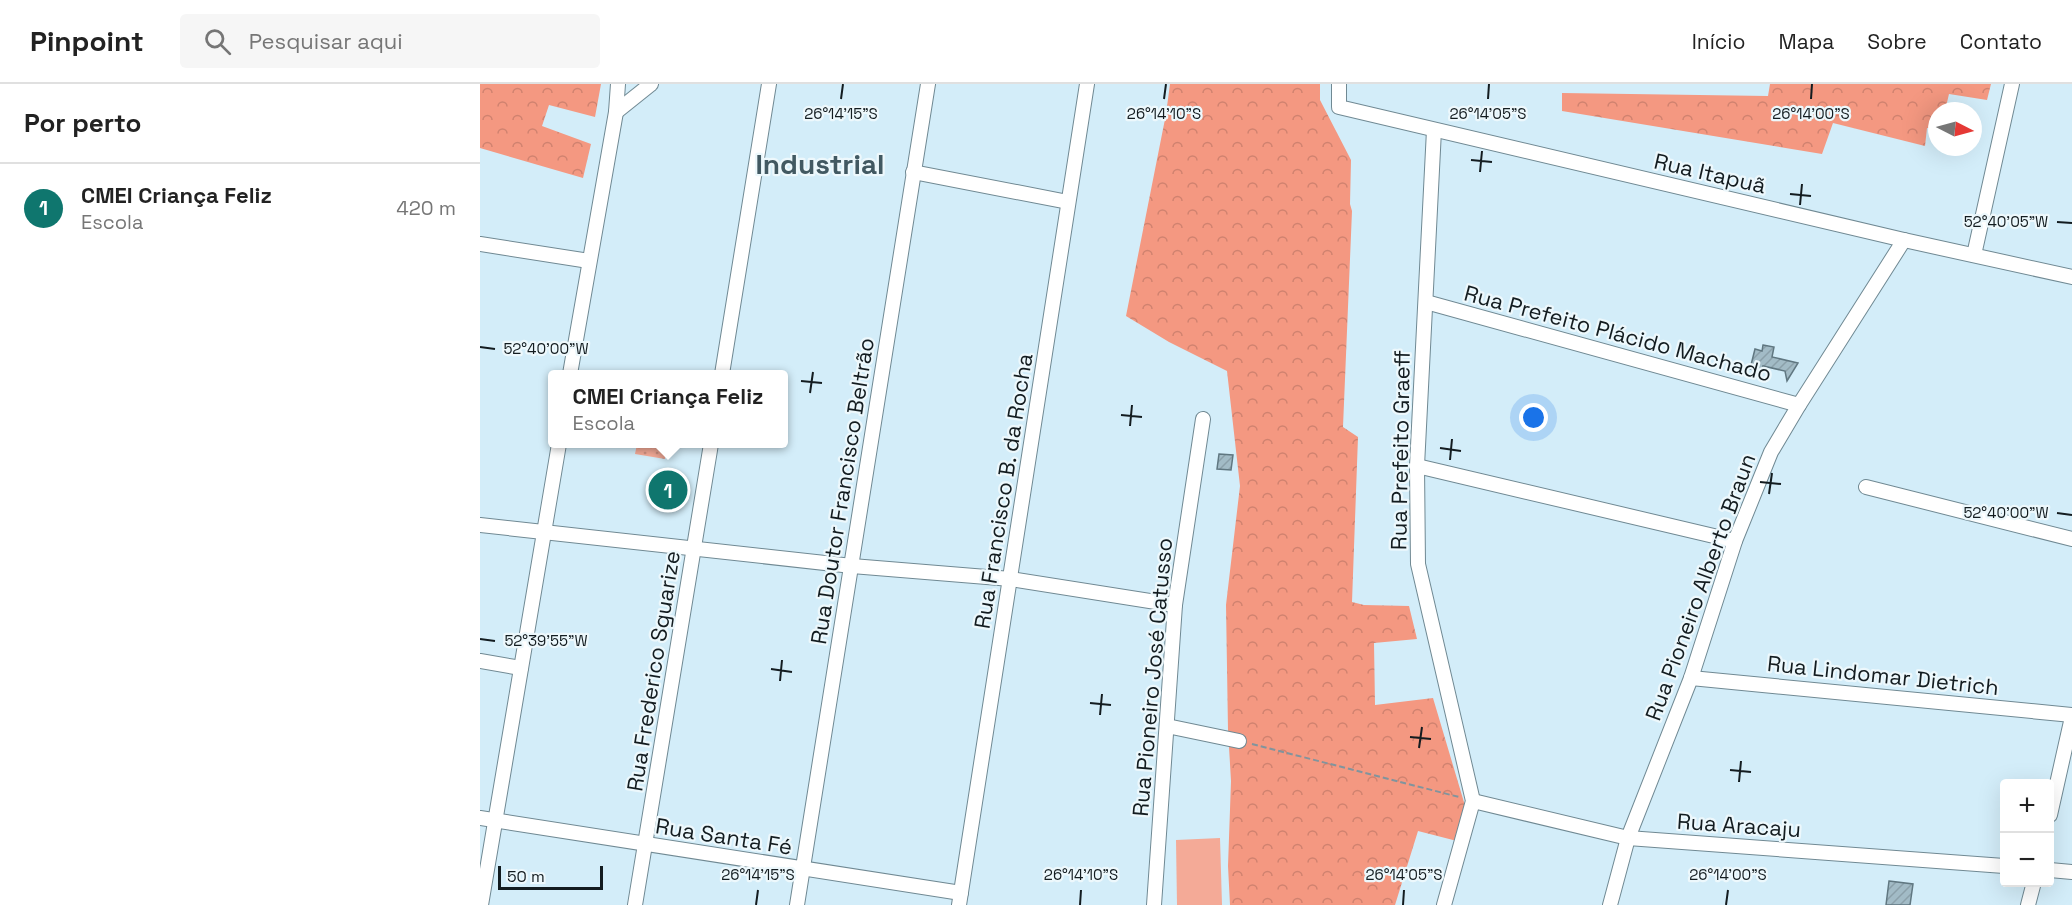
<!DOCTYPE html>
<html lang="pt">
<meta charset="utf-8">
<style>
:root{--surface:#fff;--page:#f6f6f6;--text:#222;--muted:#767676;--line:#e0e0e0;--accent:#0f766e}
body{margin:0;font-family:"Space Grotesk",sans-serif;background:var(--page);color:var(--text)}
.controls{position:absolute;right:18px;bottom:18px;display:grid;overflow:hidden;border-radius:6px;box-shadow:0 6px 24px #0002}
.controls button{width:54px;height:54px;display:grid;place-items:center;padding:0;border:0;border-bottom:2px solid var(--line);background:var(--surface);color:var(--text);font:30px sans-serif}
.compass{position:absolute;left:1448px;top:18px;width:54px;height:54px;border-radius:50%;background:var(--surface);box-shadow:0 6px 24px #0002;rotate:96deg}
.scale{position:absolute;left:18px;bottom:15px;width:105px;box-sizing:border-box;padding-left:6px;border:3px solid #131c20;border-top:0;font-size:16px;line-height:21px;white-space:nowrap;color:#131c20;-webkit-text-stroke:4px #edf8fc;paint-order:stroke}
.you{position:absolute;left:1054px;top:334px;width:21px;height:21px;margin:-15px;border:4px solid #fff;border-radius:50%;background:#1a73e8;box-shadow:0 0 0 9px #1a73e833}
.badge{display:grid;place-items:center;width:39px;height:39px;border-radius:50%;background:var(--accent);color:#fff;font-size:20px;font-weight:700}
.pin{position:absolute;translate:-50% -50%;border:3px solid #fff;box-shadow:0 2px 6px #0006}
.popup{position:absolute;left:68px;top:286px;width:240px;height:78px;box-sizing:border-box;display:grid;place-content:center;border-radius:6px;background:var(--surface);filter:drop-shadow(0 2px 4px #0005);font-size:20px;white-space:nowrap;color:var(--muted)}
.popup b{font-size:22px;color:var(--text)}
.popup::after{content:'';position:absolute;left:50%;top:100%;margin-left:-12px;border:12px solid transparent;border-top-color:var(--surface)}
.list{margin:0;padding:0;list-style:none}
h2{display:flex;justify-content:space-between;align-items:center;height:78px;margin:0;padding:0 24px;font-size:26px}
h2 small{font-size:20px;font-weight:400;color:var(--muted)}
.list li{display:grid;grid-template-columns:39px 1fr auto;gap:18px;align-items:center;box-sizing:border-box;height:90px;padding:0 24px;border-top:2px solid var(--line)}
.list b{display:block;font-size:22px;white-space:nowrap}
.list p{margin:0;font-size:20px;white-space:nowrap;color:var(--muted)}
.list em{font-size:20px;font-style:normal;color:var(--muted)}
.icon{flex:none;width:33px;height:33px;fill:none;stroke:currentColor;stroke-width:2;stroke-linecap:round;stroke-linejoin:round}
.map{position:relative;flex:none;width:1592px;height:821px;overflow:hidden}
header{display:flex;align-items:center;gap:36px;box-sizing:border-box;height:84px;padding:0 30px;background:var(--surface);border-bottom:2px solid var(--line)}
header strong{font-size:28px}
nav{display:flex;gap:33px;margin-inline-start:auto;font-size:21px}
.search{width:420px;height:54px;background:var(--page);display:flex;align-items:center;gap:15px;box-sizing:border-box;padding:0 21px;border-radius:6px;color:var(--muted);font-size:22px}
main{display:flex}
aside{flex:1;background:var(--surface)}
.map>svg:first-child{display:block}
.grass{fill:#f4aa97}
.forest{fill:url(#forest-crowns)}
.park{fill:url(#park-dots)}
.building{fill:url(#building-hatch);stroke:#607781;stroke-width:1.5}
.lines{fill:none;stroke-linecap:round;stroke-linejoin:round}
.street-casing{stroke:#708993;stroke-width:16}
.path{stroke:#81949d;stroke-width:2;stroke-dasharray:6 3;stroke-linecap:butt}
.street{stroke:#fff;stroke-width:14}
.ticks{fill:none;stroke:#131c20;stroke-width:2}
.labels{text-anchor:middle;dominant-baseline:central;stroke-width:4.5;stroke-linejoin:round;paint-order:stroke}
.street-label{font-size:22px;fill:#131c20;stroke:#edf8fc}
.district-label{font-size:28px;font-weight:bold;fill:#425962;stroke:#edf8fc}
.ticks-label{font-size:15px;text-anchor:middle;fill:#131c20;stroke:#edf8fc;stroke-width:4.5;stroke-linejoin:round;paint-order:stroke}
</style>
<header>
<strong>Pinpoint</strong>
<div class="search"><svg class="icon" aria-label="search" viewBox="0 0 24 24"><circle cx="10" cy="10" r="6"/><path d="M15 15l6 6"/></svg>Pesquisar aqui</div>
<nav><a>Início</a><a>Mapa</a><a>Sobre</a><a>Contato</a></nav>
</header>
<main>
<aside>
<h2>Por perto<small></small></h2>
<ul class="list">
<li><span class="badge">1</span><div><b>CMEI Criança Feliz</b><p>Escola</p></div><em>420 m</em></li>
</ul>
</aside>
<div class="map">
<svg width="1592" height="821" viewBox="0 0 1592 821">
<defs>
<pattern id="forest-crowns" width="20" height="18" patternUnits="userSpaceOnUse" patternTransform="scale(1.5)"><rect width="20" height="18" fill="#f49881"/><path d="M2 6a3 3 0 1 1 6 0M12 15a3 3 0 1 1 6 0" fill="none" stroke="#d0826f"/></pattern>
<pattern id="park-dots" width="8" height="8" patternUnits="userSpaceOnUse" patternTransform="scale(1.5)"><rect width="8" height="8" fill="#f4aa97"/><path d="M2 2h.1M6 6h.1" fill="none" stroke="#d09282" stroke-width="1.8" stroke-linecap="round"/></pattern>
<pattern id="building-hatch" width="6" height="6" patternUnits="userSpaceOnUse" patternTransform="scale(1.5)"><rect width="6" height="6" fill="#a2bbc6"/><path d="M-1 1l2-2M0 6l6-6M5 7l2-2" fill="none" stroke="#8ba0aa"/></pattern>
</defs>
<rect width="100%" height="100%" fill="#d3edf9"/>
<path class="grass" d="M740,754l2,67h-45l-1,-65z"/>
<g class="forest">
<path d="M0,0h121l-6,33 -46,-12 -7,21 49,18 -8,34 -103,-30z"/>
<path d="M690,0h150v16l31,60 -1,44 2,7 -9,216 15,10 -6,165 12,3 45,1 8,33 -43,4 1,62 58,-7 33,111 -9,32 -39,-10 -23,74h-165l-2,-39 3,-85 -3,-51 -2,-125 14,-119 -13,-115 -58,-29 -43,-26 40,-202z"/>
<path d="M1290,0h221l-4,16 -38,-6 -4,17h-8v18l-10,-1 -2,18 -92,-23 -11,31 -260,-43v-18l206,3z"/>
</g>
<path class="park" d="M157,360h30l-2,15 -30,-5z"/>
<g class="building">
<path d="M1283,261l11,2 -2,10 26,6 -11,18 -2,-10 -22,-5 -1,6 -12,-3 5,-20 7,2z"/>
<path d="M739,370l14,1 -2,15 -14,-1z"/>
<path d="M1409,797l24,3 -3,21h-24z"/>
</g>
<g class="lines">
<defs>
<g id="street">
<path d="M859,0v23l565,133 168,37"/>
<path d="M136,28l35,-28"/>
<path d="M954,46l-17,336 1,98 55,237 -29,104"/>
<path d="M433,88l155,30"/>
<path d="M0,160l109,17"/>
<path d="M1494,171l38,-171"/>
<path d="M946,218l373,103"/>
<path d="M90,290l46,-262 2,-28"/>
<path d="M242,290l47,-290"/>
<path d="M937,382l318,75"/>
<path d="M1386,403l206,52"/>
<path d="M0,441l372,41 159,13 164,26"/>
<path d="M0,577l41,7"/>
<path d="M1211,594l381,37"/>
<path d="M687,642l72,15"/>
<path d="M993,717l155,37 376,28"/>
<path d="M1570,731l22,-98"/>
<path d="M0,734l481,75"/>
<path d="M1570,786l22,2"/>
<path d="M1,821l78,-461"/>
<path d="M155,821l76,-461"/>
<path d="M317,821l131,-821"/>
<path d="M479,821l128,-821"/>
<path d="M674,821l21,-300 28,-186"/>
<path d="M1130,821l18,-67 63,-160 44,-137 36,-89 28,-47 105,-165"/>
<path d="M1548,821l6,-23"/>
</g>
</defs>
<use href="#street" class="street-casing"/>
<path class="path" d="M772,660l207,53"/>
<use href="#street" class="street"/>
</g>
<path class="ticks" d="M361,15l2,-15M684,15l2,-15M1008,15l1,-15M1331,15l1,-15M991,76l21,2M1000,88l2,-21M1310,110l21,2M1320,121l2,-21M1577,138l15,1M0,263l15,2M321,297l21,2M330,309l3,-21M641,331l21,2M650,342l2,-21M960,364l21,3M970,376l2,-21M1280,398l21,2M1289,410l3,-21M1577,429l15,2M0,555l15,2M291,585l21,3M300,597l2,-21M610,619l21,2M620,631l2,-21M930,653l21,2M939,664l3,-21M1250,686l21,2M1259,698l2,-21M276,821l2,-15M600,821l1,-15M923,821l1,-15M1246,821l2,-15"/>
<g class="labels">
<g class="street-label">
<text transform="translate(1230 89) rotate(13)">Rua Itapuã</text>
<text transform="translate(1138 249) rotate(15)">Rua Prefeito Plácido Machado</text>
<text transform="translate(920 366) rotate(-89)">Rua Prefeito Graeff</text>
<text transform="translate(362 407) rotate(-81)">Rua Doutor Francisco Beltrão</text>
<text transform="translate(523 407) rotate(-81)">Rua Francisco B. da Rocha</text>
<text transform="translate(1220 503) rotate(-70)">Rua Pioneiro Alberto Braun</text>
<text transform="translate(173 587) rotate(-81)">Rua Frederico Sguarize</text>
<text transform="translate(1403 591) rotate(6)">Rua Lindomar Dietrich</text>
<text transform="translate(672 593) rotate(-85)">Rua Pioneiro José Catusso</text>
<text transform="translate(1259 741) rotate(4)">Rua Aracaju</text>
<text transform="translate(244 752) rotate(9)">Rua Santa Fé</text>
</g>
<g class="district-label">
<text x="340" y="80">Industrial</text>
</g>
</g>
<g class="ticks-label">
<text x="361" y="35">26°14'15"S</text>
<text x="684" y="35">26°14'10"S</text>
<text x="1008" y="35">26°14'05"S</text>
<text x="1331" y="35">26°14'00"S</text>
<text x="1526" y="143">52°40'05"W</text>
<text x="66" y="270">52°40'00"W</text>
<text x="1526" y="434">52°40'00"W</text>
<text x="66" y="562">52°39'55"W</text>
<text x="278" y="796">26°14'15"S</text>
<text x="601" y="796">26°14'10"S</text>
<text x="924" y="796">26°14'05"S</text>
<text x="1248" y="796">26°14'00"S</text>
</g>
</svg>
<div class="controls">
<button>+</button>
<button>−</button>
</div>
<svg class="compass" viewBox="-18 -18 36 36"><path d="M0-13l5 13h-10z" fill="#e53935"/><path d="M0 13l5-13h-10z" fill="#767676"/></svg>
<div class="scale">50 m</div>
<div class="you"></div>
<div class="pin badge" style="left:188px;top:406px">1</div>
<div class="popup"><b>CMEI Criança Feliz</b>Escola</div>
</div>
</main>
